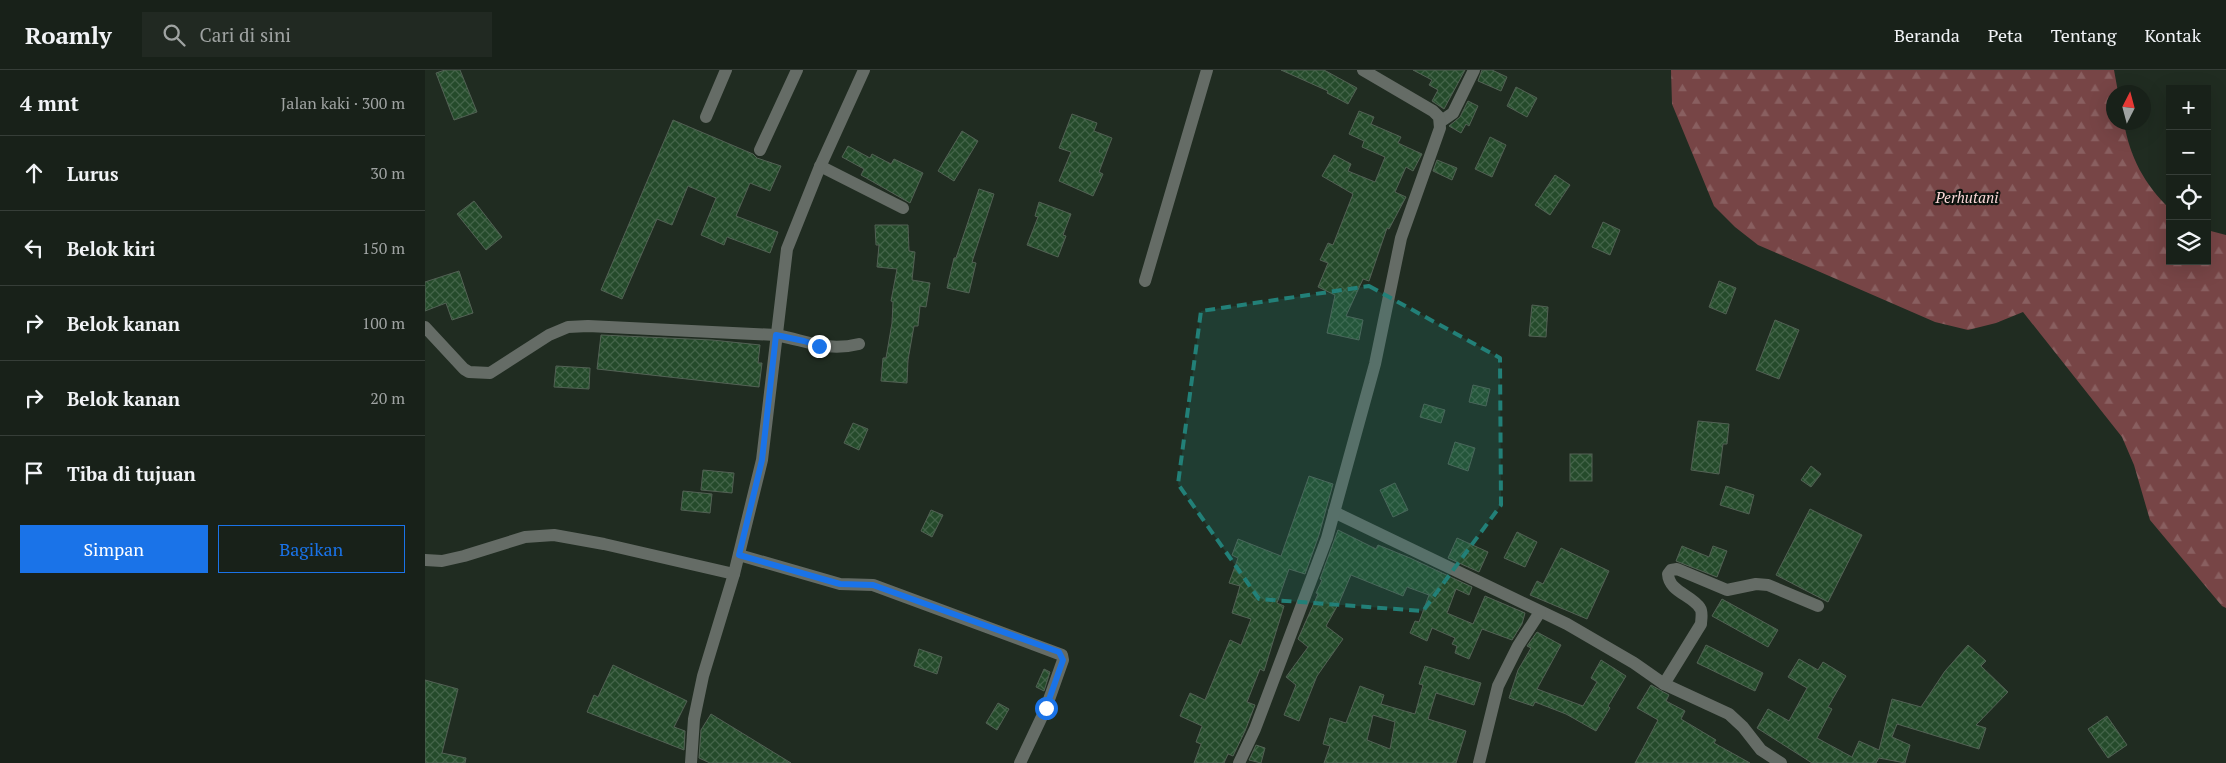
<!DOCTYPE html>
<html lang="id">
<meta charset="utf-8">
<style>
:root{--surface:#182119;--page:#212922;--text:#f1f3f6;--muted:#9fa3a2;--line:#363e38;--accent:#1a73e8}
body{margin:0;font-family:"PT Serif",serif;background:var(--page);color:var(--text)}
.controls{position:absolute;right:15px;top:15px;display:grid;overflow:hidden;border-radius:0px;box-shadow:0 5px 20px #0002}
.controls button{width:45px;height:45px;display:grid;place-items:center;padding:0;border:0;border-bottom:1px solid var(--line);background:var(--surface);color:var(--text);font:25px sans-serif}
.compass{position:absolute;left:1681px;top:15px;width:45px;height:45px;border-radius:50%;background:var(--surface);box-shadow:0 5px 20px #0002;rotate:6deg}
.stop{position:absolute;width:15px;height:15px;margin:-11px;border:4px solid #1a73e8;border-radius:50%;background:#fff}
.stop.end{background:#1a73e8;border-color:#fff;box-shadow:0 1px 5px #0008}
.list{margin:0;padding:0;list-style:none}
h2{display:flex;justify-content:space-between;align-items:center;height:65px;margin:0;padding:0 20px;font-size:21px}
h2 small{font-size:16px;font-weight:400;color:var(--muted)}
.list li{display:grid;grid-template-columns:32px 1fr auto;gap:15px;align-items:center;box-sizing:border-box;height:75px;padding:0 20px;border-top:1px solid var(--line)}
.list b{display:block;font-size:19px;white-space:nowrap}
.list em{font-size:16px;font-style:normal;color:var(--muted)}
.actions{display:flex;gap:10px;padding:15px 20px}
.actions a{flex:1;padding:11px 0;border:1px solid var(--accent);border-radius:0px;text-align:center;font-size:18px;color:var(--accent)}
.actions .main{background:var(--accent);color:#fff}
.icon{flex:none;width:28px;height:28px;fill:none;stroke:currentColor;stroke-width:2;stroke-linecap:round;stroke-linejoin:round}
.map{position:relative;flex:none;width:1801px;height:693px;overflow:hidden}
header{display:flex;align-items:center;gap:30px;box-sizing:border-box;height:70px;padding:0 25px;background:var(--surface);border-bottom:1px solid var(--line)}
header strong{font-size:24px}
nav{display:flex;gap:28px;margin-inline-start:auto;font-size:18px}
.search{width:350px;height:45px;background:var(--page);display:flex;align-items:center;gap:12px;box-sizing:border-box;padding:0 18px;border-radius:0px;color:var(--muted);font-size:19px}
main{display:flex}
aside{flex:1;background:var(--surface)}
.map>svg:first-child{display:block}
.forest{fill:url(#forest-firs)}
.building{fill:url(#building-cross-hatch);stroke:#526154;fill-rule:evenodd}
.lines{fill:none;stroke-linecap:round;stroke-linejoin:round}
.minor{stroke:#656c66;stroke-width:12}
.route{stroke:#1a73e8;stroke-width:6}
.marked{fill:#228078;fill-opacity:0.2;stroke:#228078;stroke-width:4;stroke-dasharray:10 6;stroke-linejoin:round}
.labels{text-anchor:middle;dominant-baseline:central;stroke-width:4.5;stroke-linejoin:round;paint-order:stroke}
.park-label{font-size:15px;font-style:italic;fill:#fbd7d7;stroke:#0d130e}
</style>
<header>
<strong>Roamly</strong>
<div class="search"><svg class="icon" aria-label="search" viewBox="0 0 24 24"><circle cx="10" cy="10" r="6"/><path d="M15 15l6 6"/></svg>Cari di sini</div>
<nav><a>Beranda</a><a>Peta</a><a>Tentang</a><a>Kontak</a></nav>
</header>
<main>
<aside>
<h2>4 mnt<small>Jalan kaki · 300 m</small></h2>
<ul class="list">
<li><svg class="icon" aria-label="ahead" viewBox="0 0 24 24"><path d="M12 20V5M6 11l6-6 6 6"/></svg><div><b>Lurus</b></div><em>30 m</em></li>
<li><svg class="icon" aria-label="left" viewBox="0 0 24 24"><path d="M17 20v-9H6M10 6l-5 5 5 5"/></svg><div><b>Belok kiri</b></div><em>150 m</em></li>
<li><svg class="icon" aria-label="right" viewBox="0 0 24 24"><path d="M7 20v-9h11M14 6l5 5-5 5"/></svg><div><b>Belok kanan</b></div><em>100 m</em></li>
<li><svg class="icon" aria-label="right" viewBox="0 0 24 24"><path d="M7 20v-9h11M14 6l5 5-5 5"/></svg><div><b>Belok kanan</b></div><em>20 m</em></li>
<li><svg class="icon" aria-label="arrive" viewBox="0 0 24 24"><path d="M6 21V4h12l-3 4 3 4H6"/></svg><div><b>Tiba di tujuan</b></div></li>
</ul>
<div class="actions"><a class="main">Simpan</a><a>Bagikan</a></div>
</aside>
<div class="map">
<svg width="1801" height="693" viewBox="0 0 1801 693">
<defs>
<pattern id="forest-firs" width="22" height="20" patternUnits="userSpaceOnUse" patternTransform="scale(1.25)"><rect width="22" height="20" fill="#774546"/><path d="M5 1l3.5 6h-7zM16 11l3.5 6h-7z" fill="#895f60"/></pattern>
<pattern id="building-cross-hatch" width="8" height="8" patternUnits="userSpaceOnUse" patternTransform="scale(1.25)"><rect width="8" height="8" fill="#254b2b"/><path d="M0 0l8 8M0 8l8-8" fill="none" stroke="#436449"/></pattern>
</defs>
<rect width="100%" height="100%" fill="#202c21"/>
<path class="forest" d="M1246,0h443l4,22h-5v30l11,1c6,34 20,61 46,86v52h37v-31l19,5v373l-4,-2 -72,-86 -16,-55 -12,-28 -99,-125 -27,11 -28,7 -33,-8 -177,-77 -23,-18 -21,-21 -42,-102z"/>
<g class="building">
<path d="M20,0h15l17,42 -23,8 -18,-47z"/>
<path d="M856,0h43l33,18 -9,16 -21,-11 1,-2z"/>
<path d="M988,0h52l-21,39 -12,-8 6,-11 -9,-5 3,-5z"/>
<path d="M1057,0h10l15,7 -6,14 -23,-10z"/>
<path d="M1091,17l21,11 -10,19 -20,-11z"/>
<path d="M1043,31l10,5 -9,20 -3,-2 -5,9 -12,-7 11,-9z"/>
<path d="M934,41l15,6 -3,7 30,13 -3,6 24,11 -9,17 -7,-4 -11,25 11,5 -17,32 -2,-1 -18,53 -6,-2 -17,37 17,4 -4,20 -32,-7 8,-38 -17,-8 10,-24 -8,-3 8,-17 5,2 20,-51 -31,-18 12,-21 17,9 -3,7 27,11 10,-25 -23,-10 2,-6 -15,-7z"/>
<path d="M647,44l25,9 -3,8 18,7 -13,34 4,2 -10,22 -34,-15 12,-29 -12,-4z"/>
<path d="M248,50l80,34 4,4 24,8 -11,25 -20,-8 -14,33 42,16 -8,21 -43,-16 -3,8 -23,-10 15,-37 -28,-12 -16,39 -15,-6 -35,80 -21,-9z"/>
<path d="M537,61l16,10 -24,40 -16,-10z"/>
<path d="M1065,67l16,8 -14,32 -17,-8z"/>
<path d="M423,76l22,12 2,-4 19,10 3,-5 29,14 -13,30 -49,-28 3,-6 -22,-12z"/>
<path d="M1012,90l20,8 -5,12 -19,-9z"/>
<path d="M1130,105l15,10 -20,30 -15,-10z"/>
<path d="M554,119l15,5 -22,68 4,1 -7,30 -22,-5 7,-30h2z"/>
<path d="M49,131l28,36 -16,13 -29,-36z"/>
<path d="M614,132l32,12 -8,21 3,1 -8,21 -31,-12 11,-28 -3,-1z"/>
<path d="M1178,152l17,8 -10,25 -18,-8z"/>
<path d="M450,155h33l1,26 6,1 -3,28 18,3 -4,24 -6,-1 -2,20h-4l-6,34 -1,23 -26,-2 2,-23h3l6,-35 1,-21 -2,-1 6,-32 -20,-2 2,-22h-3z"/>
<path d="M34,201l14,42 -21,7 -6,-17 -21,8v-29z"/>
<path d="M1294,211l17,7 -10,26 -17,-7z"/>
<path d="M1107,235l16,2 -2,30 -17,-1z"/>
<path d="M1350,250l24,10 -20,49 -23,-9z"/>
<path d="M176,265l111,5 48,5 -2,18h4l-3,24 -162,-18z"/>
<path d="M131,296l34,2 -1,21 -35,-2z"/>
<path d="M1048,315l17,4 -4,17 -17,-4z"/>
<path d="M999,334l21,6 -4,13 -21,-6z"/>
<path d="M1273,351l31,3 -2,20h-4l-4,30 -28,-4z"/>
<path d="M428,353l15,6 -9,21 -15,-7z"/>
<path d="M1030,372l20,6 -7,23 -20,-7z"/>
<rect x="1145" y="384" width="22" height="27"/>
<path d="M1386,396l10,8 -10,13 -10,-7z"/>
<path d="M278,400l31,3 -2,20 -31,-3z"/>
<path d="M884,406l24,8 -14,51 -14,39 -16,-5 -12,34 7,3 -20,65 -4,-2 -13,33 8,3 -10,26 -12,25 -5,-2 -4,9h-30l7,-19 -5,-2 6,-16 -22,-10 10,-23 15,7 25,-60 11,5 10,-26 -19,-6 8,-27 -11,-3 9,-25 -6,-3 6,-16 43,17z"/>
<path d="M970,413l13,27 -15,7 -13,-27z"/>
<path d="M1301,416l28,9 -5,19 -29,-9z"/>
<path d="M258,421l29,3 -2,19 -29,-3z"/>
<path d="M1385,439l52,26 -34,67 -52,-27z"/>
<path d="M506,440l12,5 -11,22 -11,-6z"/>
<path d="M913,460l38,19 2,-4 32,13 62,29 -3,8 -13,-6 -9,24 26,11 12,-28 40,17 -3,11 -10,16 -30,-11 -13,30 -14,-6 2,-7 -5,-2 3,-6 -23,-10 -5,13 -17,-8 5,-12 4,1 10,-27 -22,-8 -4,9 -52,-21 -12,28 -13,23 17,13 -26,37 -18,45 -15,-6 12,-30 -10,-8 22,-30 -10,-8 20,-45 -2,-1 6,-13 -2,-1z"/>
<path d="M1092,462l20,10 -12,25 -21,-9z"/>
<path d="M1032,468l31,14 -9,20 -31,-14z"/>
<path d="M1257,476l27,11 4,-11 14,5 -10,26 -41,-16z"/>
<path d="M1136,478l48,23 -22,48 -57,-24 7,-14 6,3z"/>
<path d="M1297,529l56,31 -10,17 -56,-31z"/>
<path d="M1112,562l24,13 -24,44 46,17 14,-24 -6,-4 10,-18 25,16 -18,30 2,2 -14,23 -30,-17 -31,-12 -2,4 -24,-8 9,-28 13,-22 -4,-2z"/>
<path d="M1281,575l57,28 -8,18 -58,-28z"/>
<path d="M1543,575l18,16 -5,5 27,26 -32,33 10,3 -7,21 -82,-25 -5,13 18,8 -5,18 -26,-5 -3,5h-64l-55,-35 11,-19 21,12 18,-33 -19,-11 11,-18 19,11 5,-8 23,14 -18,31 4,2 -15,29 35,19 7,-16 20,9 13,-51 29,8 24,-36z"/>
<path d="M494,579l23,8 -5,17 -23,-8z"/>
<path d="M188,595l74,36 -13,26 11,4 -1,19 -97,-38 7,-17 4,2z"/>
<path d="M1000,596l56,17 -7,22 -38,-12 -8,26 38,12 -10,32h-132l6,-17 -7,-2 7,-26 16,5 14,-37 24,9 -3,9 34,10 8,-29 -4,-1zM948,645l22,7 -5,27 -23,-9z"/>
<path d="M619,599l6,3 -6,19 -8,-4z"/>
<path d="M0,610l33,9 -16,64 24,5 -1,5h-40z"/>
<path d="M1226,615l18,10 -3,6 19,10 -4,8 35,21 -2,3 36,20h-115l23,-43 -21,-12z"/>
<path d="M573,633l11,6 -12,21 -11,-7z"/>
<path d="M286,644l80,49h-81l-11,-5 2,-28z"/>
<path d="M1682,646l20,29 -19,13 -20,-29z"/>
<path d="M831,675l9,3 -4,15 -12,-3z"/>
</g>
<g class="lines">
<g class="minor">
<path d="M281,47l20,-47"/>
<path d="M1015,52l13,-9 21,-43"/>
<path d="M335,80l37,-80"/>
<path d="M395,96l83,42"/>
<path d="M720,211l62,-211"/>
<path d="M0,257l39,42 5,3 21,1 59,-38 19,-8 20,-1 188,9c32,6 51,17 83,9"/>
<path d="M909,442l233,112 67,39 30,21 65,30 14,13 18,23 20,13"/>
<path d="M314,485l101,29 33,1 189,70 1,5 -17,48 -26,55"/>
<path d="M0,490l17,1 22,-5 61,-19 29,-2 50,9 130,30"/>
<path d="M1239,614l37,-60c0,-4 2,-12 -1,-16 -8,-13 -31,-16 -32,-34l3,-4 6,-1 50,21 29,-6 12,1 50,21"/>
<path d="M266,693l3,-44 9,-43 31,-102 28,-114 25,-211 32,-80 45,-99"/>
<path d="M814,693l16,-34 72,-191 48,-174 26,-126 39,-110 -1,-11 -6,-6 -70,-41"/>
<path d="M1054,693l19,-77 20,-40 22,-34"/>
</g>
</g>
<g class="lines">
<path class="route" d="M394,276l-15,-5 -28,-6 -14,125 -23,95 101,29 33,1 186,67 4,8 -17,48"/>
</g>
<path class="marked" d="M944,216l131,72 1,147 -78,106 -164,-12 -81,-115 23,-173z"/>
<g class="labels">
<g class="park-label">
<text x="1542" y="127">Perhutani</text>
</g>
</g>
</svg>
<div class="controls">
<button>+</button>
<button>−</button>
<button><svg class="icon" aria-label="locate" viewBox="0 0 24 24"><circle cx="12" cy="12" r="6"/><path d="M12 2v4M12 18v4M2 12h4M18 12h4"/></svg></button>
<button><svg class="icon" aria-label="layers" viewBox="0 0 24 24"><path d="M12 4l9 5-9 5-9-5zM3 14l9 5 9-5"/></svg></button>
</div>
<svg class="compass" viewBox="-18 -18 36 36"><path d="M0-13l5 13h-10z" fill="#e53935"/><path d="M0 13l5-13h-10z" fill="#9fa3a2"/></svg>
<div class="stop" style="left:621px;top:638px"></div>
<div class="stop end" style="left:394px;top:276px"></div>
</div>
</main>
